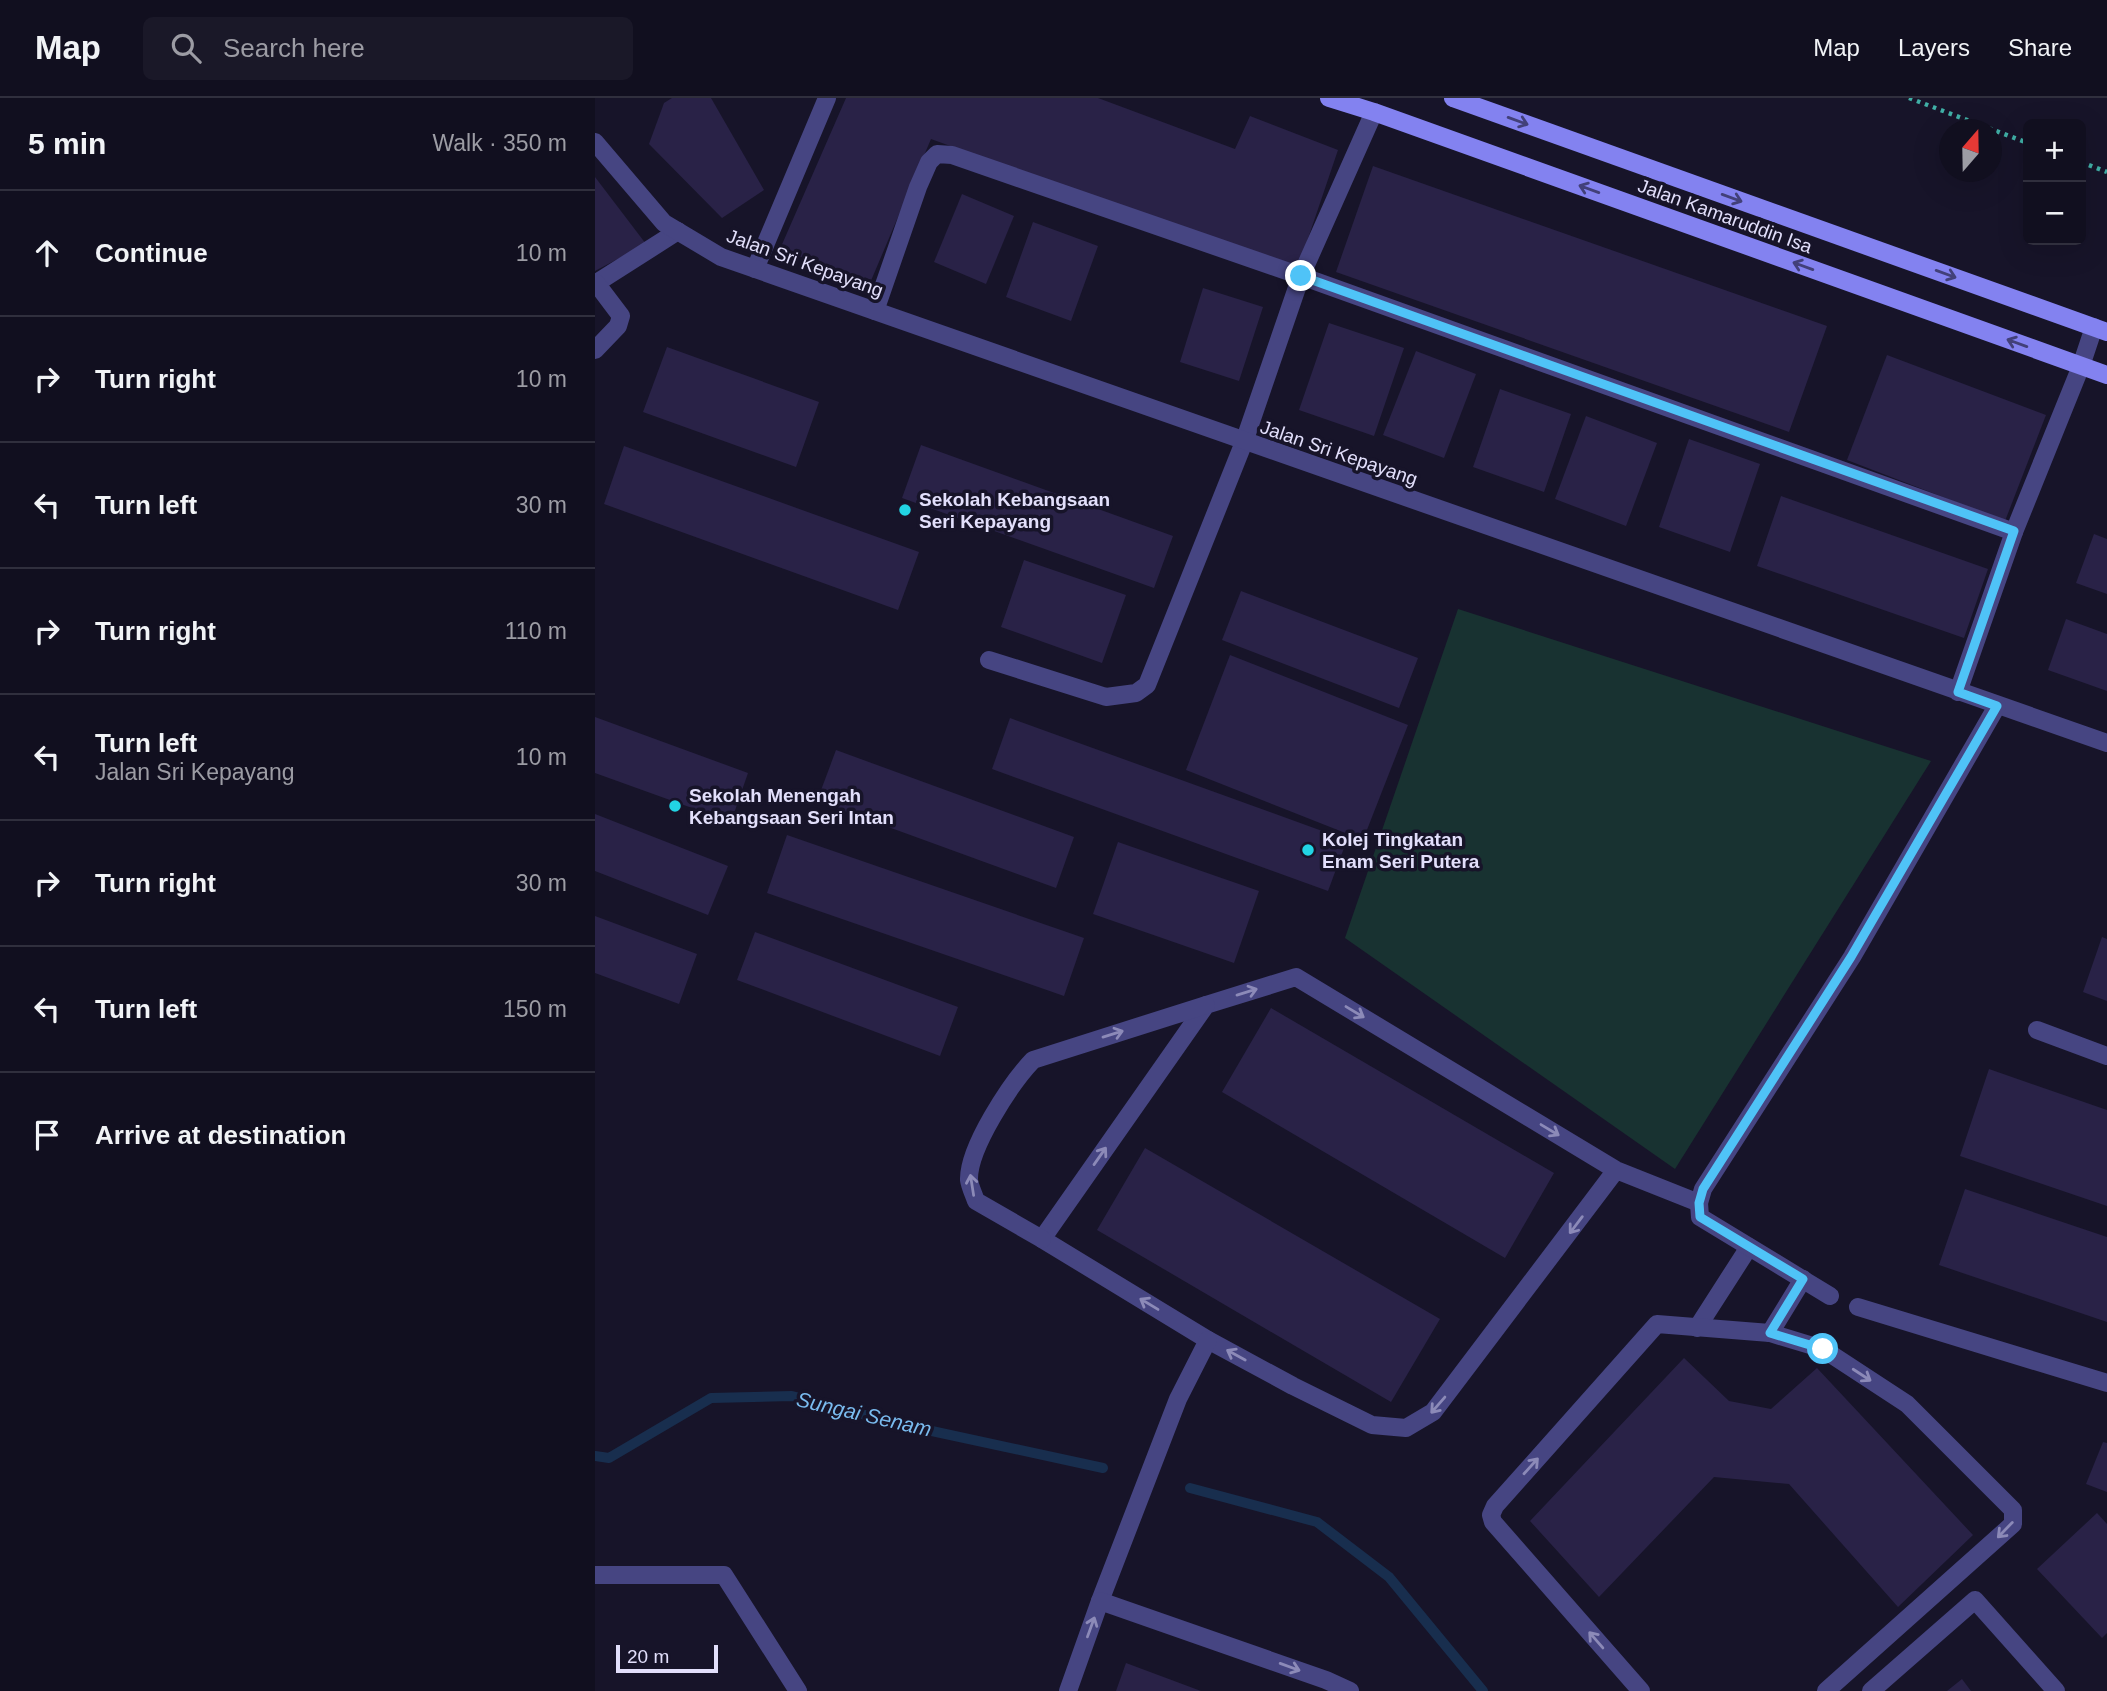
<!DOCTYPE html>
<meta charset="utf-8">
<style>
:root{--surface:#110f1f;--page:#1a1828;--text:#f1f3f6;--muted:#9c9ca4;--line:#302f3d}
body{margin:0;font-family:Arial,sans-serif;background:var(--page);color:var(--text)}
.controls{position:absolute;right:21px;top:21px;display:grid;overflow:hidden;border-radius:10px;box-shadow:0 7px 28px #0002}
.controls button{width:63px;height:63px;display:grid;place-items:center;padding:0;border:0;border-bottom:2px solid var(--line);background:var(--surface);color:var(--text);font:35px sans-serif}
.compass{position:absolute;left:1344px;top:21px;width:63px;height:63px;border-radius:50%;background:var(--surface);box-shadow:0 7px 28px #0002;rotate:20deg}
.scale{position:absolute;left:21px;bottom:18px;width:102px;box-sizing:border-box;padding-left:7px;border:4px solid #e2dffb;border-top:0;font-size:19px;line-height:24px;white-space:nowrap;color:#e2dffb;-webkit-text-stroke:5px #171429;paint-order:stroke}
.stop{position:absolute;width:21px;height:21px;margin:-16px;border:5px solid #4fc3f7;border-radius:50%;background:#fff}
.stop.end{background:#4fc3f7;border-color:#fff;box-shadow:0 2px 7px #0008}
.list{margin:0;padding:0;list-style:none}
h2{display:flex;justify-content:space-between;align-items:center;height:91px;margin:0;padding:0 28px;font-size:30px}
h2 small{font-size:23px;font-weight:400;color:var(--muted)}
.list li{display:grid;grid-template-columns:46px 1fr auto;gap:21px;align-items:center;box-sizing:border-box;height:126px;padding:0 28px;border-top:2px solid var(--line)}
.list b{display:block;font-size:26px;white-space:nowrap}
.list p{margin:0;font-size:23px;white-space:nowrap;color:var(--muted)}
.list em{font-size:23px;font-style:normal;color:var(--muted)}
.icon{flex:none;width:38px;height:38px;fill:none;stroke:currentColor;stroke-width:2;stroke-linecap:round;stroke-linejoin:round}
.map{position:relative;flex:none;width:1512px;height:1593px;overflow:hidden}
header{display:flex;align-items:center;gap:42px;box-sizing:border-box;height:98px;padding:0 35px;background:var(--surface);border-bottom:2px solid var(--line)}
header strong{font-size:33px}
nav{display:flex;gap:38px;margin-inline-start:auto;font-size:24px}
.search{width:490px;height:63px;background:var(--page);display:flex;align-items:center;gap:18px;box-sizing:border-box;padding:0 24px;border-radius:10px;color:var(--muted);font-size:26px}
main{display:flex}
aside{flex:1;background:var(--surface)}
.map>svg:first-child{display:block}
.green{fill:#183231}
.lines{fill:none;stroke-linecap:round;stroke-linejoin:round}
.stream{stroke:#182e4e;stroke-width:10}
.building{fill:#292247}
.path{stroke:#40afa6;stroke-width:4.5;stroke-dasharray:3.5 5;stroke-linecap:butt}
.service{stroke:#464582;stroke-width:18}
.minor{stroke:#464582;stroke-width:18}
.secondary{stroke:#8382f0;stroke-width:18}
.oneway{stroke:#424079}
.oneway2{stroke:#8c8ab8}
.route{stroke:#4fc3f7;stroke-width:9}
.poi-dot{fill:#22d4e4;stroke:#171429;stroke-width:2.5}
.labels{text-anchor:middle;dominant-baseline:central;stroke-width:7;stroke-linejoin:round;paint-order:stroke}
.street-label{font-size:19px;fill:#e2dffb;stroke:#171429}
.poi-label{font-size:19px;font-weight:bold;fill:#e2dffb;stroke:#171429;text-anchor:start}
.water-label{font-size:21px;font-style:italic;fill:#7abbef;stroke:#171429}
</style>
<header>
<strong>Map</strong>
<div class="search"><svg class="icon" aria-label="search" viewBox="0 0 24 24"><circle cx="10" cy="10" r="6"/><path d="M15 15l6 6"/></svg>Search here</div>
<nav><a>Map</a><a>Layers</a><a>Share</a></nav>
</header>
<main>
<aside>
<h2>5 min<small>Walk · 350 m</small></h2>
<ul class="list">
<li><svg class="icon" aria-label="ahead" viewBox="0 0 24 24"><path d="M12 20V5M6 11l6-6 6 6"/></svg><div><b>Continue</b></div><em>10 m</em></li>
<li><svg class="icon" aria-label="right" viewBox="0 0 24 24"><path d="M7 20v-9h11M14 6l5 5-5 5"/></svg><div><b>Turn right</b></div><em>10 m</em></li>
<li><svg class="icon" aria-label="left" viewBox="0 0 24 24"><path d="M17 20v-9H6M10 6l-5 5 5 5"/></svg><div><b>Turn left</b></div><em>30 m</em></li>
<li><svg class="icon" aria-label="right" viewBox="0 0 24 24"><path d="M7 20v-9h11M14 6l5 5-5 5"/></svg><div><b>Turn right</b></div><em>110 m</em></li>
<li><svg class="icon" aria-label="left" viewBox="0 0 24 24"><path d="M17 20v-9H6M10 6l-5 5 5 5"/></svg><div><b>Turn left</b><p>Jalan Sri Kepayang</p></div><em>10 m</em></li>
<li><svg class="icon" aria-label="right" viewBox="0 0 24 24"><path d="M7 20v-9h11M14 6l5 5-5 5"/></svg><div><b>Turn right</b></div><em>30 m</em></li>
<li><svg class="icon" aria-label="left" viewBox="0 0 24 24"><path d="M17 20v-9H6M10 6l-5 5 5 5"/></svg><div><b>Turn left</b></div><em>150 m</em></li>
<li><svg class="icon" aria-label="arrive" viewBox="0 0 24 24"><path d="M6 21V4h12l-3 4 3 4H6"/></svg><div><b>Arrive at destination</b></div></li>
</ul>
</aside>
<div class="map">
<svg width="1512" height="1593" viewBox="0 0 1512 1593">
<rect width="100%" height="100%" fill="#171429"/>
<path class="green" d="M863,511l473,152 -256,408 -330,-231z"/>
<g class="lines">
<g class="stream">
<path d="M0,1358l14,2 102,-60 81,-2 112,29 199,43"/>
<path d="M595,1390l127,34 72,55 94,114"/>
</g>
</g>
<g class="building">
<path d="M77,0h39l53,92 -42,28 -73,-74 15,-41z"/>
<path d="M251,0h252l137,51 15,-33 88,34 -41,121 -366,-132 -61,144 -90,-34z"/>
<path d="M778,68l454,160 -38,106 -453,-160z"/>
<path d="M0,79l51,67 -51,27z"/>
<path d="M367,96l52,22 -28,68 -52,-22z"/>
<path d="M438,124l65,24 -27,75 -65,-24z"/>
<path d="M608,190l60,19 -24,74 -59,-19z"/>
<path d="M734,225l75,25 -30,88 -75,-26z"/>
<path d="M72,249l152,55 -23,65 -153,-55z"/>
<path d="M821,253l60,23 -32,84 -61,-23z"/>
<path d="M1292,257l159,60 -41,106 -158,-61z"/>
<path d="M905,291l71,25 -27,78 -71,-25z"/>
<path d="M991,318l71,27 -31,83 -71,-27z"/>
<path d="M1094,341l71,25 -30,88 -71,-25z"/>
<path d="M326,347l252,91 -19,52 -252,-90z"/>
<path d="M29,348l295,106 -21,58 -294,-106z"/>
<path d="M1186,398l207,73 -24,69 -207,-72z"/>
<path d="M1499,436l13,5v55l-31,-11z"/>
<path d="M429,462l102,35 -24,68 -101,-36z"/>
<path d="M646,493l177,67 -19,50 -177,-68z"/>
<path d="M1471,521l41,15v57l-59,-21z"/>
<path d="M635,557l178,70 -45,115 -177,-70z"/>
<path d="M0,619l153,56 -17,49 -136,-49z"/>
<path d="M415,620l337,122 -19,51 -336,-122z"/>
<path d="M241,652l238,87 -18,51 -239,-87z"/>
<path d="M0,716l133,52 -20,49 -113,-44z"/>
<path d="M192,737l297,103 -20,58 -297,-103z"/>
<path d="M523,744l141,49 -25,72 -141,-49z"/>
<path d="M0,818l102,38 -18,50 -84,-31z"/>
<path d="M160,834l203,75 -18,49 -203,-76z"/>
<path d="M1507,839l5,2v62l-24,-9z"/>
<path d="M676,910l283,165 -49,85 -283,-166z"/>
<path d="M1394,971l118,41v96l-147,-50z"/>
<path d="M550,1050l295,171 -49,83 -294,-172z"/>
<path d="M1370,1091l142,48v85l-168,-57z"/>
<path d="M1089,1260l45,43 42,8 46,-41 156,167 -75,72 -109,-123 -75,-7 -115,120 -69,-76z"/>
<path d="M1508,1344l4,1v49l-21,-8z"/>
<path d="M1502,1415l10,11v109l-5,5 -65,-69z"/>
<path d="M531,1565l75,28h-85z"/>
<path d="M1367,1581l9,12h-24z"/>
</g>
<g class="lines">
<g class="path">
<path d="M1314,0l119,45"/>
<path d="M1486,64l26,10"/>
</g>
<g class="service">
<path d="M160,171l72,-171"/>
<path d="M0,186l83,-53"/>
<path d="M280,213l43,-124 11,-25 8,-8 15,1 349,121 713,256"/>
<path d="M0,252l23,-24 3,-10 -25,-33"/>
<path d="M394,562l117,37 30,-4 11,-8 97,-243 57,-166 73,-164"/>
<path d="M1363,594l56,-160 67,-166 13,-39"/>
<path d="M1102,1230l52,-81"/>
<path d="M1175,1235l33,-54"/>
<path d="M1046,1593l-148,-169 -2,-7 4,-9 162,-182 113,9 53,16 84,55 106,106v14l-187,167"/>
<path d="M1276,1593l104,-91 81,91"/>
</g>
<g class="minor">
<path d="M0,44l69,81 57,34 1386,486"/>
<path d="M1442,932l70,26"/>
<path d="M1021,1072l-183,242 -27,16 -34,-3 -79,-39 -85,-46 -166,-101 164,-234 90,-28 320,193 83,33"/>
<path d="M447,1141l-66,-38c-2,-6 -6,-14 -7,-21 -1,-32 42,-97 64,-120l173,-55"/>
<path d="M1235,1198l-130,-79 -1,-14 4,-14 149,-232 145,-251"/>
<path d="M1263,1209l249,76"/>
<path d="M0,1477h129l74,116"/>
<path d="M505,1503l78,-202 30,-59"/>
<path d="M473,1593l32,-90 226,79 24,11"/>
</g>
<g class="secondary">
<path d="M734,0l45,14 733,263"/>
<path d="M858,0l654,234"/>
</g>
</g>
<defs><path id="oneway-shaft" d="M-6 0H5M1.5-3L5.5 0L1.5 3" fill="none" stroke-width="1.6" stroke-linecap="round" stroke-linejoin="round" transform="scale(1.75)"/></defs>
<g class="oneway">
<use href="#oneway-shaft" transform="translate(923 23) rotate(20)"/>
<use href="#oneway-shaft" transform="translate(994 91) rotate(-160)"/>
<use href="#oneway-shaft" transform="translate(1137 100) rotate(20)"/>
<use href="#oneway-shaft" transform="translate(1208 168) rotate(-160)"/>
<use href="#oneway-shaft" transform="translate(1351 176) rotate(20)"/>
<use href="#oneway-shaft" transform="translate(1422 245) rotate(-160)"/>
</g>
<g class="oneway2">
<use href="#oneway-shaft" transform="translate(652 894) rotate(-17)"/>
<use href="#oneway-shaft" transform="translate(760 914) rotate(31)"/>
<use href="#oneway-shaft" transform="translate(518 936) rotate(-17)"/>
<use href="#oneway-shaft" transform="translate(955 1032) rotate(31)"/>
<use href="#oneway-shaft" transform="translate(505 1058) rotate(-55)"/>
<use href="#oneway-shaft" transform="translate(377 1087) rotate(-99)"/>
<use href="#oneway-shaft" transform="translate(981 1127) rotate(127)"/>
<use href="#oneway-shaft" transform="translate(554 1206) rotate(-149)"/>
<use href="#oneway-shaft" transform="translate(641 1257) rotate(-151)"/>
<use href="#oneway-shaft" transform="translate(1267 1277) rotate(33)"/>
<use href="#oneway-shaft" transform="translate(843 1307) rotate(131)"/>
<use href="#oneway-shaft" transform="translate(936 1368) rotate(-48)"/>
<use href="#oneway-shaft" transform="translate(1410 1432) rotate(134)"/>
<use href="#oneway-shaft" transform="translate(496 1529) rotate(-70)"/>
<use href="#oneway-shaft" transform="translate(1001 1542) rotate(-131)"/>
<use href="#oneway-shaft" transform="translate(695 1569) rotate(20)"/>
</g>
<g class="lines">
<path class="route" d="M706,178l713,255 -56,161 39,14 -146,251 -148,232 -4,14 1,14 103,62 -33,54 53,16"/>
</g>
<g class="poi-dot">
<circle cx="310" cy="412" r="7"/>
<circle cx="80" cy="708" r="7"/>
<circle cx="713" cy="752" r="7"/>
</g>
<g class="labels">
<g class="street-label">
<text transform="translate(1130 118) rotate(20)">Jalan Kamaruddin Isa</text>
<text transform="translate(210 165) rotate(20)">Jalan Sri Kepayang</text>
<text transform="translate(744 355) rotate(19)">Jalan Sri Kepayang</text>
</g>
<g class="poi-label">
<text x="324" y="401">Sekolah Kebangsaan<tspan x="324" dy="22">Seri Kepayang</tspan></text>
<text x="94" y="697">Sekolah Menengah<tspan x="94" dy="22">Kebangsaan Seri Intan</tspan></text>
<text x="727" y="741">Kolej Tingkatan<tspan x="727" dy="22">Enam Seri Putera</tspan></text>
</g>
<g class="water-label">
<text transform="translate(269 1316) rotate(13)">Sungai Senam</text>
</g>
</g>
</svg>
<div class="controls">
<button>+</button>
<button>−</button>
</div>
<svg class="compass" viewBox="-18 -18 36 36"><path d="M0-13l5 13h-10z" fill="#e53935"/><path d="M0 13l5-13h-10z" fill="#9c9ca4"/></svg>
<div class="scale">20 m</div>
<div class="stop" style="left:1228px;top:1251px"></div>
<div class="stop end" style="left:706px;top:178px"></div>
</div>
</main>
